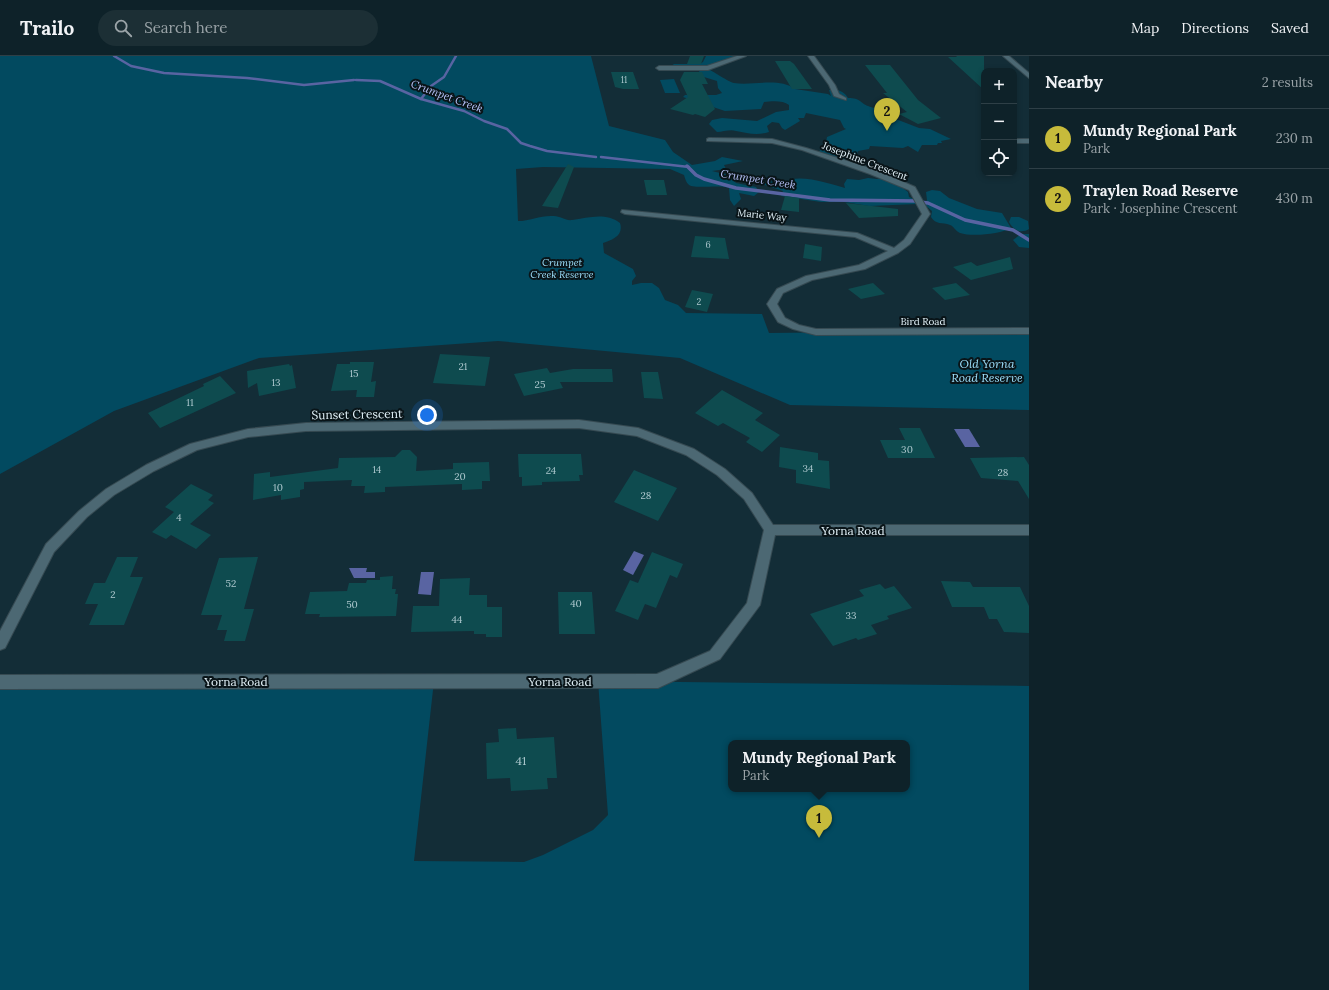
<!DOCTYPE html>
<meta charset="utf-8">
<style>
:root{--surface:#0e2229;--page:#1c2f35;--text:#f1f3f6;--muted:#9ba4a8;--line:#2e3f46;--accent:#c7bb3b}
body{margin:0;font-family:Lora,serif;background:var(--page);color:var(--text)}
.controls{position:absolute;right:12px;top:12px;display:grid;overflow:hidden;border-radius:8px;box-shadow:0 2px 6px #0003}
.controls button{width:36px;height:36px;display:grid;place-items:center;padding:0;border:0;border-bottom:1px solid var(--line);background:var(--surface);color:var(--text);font:20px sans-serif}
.you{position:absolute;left:427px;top:359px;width:14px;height:14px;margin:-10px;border:3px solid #fff;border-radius:50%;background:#1a73e8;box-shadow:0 0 0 6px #1a73e833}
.badge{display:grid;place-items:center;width:26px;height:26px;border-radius:50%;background:var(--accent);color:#111;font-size:13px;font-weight:700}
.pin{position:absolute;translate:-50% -33px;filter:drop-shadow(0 1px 2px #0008)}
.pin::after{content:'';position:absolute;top:21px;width:14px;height:12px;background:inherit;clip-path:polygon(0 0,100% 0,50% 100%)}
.popup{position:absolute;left:728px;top:684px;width:182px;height:52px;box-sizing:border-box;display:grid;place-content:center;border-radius:8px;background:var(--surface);filter:drop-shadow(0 1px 3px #0005);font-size:13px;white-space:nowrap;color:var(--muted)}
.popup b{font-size:15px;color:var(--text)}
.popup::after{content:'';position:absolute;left:50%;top:100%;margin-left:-8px;border:8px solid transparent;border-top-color:var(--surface)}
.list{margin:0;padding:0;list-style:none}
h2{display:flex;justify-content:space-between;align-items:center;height:52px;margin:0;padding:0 16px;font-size:17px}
h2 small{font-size:13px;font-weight:400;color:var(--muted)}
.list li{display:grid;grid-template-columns:26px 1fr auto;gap:12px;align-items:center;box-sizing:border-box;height:60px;padding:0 16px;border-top:1px solid var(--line)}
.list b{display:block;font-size:15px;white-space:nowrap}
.list p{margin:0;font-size:13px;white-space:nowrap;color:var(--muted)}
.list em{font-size:13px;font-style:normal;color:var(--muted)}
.icon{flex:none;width:22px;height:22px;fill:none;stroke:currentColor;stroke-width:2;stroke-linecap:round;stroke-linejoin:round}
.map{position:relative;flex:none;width:1029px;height:934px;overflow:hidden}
header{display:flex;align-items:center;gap:24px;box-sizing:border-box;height:56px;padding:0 20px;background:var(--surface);border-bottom:1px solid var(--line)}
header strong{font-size:19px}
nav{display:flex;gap:22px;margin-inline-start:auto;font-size:14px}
.search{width:280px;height:36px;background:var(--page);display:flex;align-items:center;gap:10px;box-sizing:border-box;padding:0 14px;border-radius:22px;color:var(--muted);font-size:15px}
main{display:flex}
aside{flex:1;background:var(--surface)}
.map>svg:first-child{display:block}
.green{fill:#024a60;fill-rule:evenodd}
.water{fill:#5964a2}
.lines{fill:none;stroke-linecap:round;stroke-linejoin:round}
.stream-far1{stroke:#5964a2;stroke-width:2.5}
.stream{stroke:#5964a2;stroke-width:3.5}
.building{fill:#0e4b4f}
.minor-casing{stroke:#364a52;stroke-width:2}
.minor{fill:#4c6873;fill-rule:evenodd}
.labels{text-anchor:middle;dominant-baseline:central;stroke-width:4;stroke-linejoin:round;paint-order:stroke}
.far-number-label{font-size:9px;fill:#acc7cd}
.far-street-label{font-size:10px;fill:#e1f0f7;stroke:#091418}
.far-park-label{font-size:10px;font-style:italic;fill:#9cdefa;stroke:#091418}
.number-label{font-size:10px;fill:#acc7cd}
.far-water-label{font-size:11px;font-style:italic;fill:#b5c0f6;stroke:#091418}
.park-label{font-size:12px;font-style:italic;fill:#9cdefa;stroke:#091418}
.street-label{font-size:12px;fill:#e1f0f7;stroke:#091418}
.near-number-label{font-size:12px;fill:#acc7cd}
</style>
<header>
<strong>Trailo</strong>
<div class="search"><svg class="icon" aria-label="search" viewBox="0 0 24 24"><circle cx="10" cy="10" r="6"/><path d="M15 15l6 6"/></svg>Search here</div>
<nav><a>Map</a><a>Directions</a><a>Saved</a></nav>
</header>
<main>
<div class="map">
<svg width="1029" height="934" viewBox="0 0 1029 934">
<rect width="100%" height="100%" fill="#132d37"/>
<g class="green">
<path d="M0,0h591l18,70 56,14 8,12 19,13 23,-4 7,-4 21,4 -19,4 2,4 -14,2 16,4 8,8 20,4 3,5 -5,4 -15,-3 2,6 -7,7 -4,-6 -1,-12c-11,-4 -36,2 -41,-4 -2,-2 -3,-6 -4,-9l-14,-6 -127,-2 -27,2 2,52c12,0 23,-6 36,-5 6,0 12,5 18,4 16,-2 33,-8 48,3 4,13 -8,17 -17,20l1,10 29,16 3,7 -4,5v4l9,-2h11l7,5 6,12 13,5 8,8 76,1 7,19 260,-3v80l-239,-5 -110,-47 -182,-17 -239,17 -145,53 -114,63z"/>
<path d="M706,0h34l-32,11 -37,-1 3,-2h26l3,-2z"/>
<path d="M707,12c5,3 22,14 27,15 19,3 45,-6 61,6l33,5 3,2 -2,-6c6,-2 16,1 19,8 13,0 12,5 20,8 7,3 15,3 21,9l-1,1 31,12 11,1 21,10 -10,2 1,2h-4l-1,2h-15l-4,7 -10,-6 -5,2 -33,-2 -1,3 -11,2 -1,3 -5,1 -10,7 -26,-9 8,-5 -2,-3 4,-2 1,-6 19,-8 -2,-1 -4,-8 -34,-7 -2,5h-6l2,3 -15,9 -3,-2 -3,-5 -7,-1 -5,4 2,6c-13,4 -21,1 -33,-1 -6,-2 -13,1 -19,1l-8,-8 3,-4 10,-2 35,3 19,-9 13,-2v-5c-6,-5 -17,-4 -25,-3l-3,7 -36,2 -42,-14 2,-2h31l6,-2 -4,-5 -1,-7 -13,-4 -7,-8z"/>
<path d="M674,23l6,14h-15l-5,-13z"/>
<path d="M868,122c6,1 11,1 17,1 8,0 16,8 23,13l1,5 7,3 1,4 -48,2 -25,-4h-23l-40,-6 2,-5 -21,-7 11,-3 12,1c13,-9 46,2 60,6l-1,-4 3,-5 12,1z"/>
<path d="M932,134l8,1 9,7 28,11 25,4 9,15c-10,6 -39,9 -51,5 -5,-2 -6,-7 -10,-8 -8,-3 -14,0 -19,-8l1,-6 -8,-7 3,-4 -1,-8z"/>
<path d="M1011,161h8l9,4 1,8c-8,5 -16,1 -20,-7z"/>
<path d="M1021,178h8v14l-10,-1 -6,-7z"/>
<path d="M434,625l-20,180 110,1 19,-7 50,-25 15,-15 -10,-134 431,5v304h-1029v-308zM731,687h176v46h-176z"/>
</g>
<g class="water">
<path d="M954,373h15l11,18h-15z"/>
<path d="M634,495l10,4 -11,20 -10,-5z"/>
<path d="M349,512h18l-1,4h9v6h-21z"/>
<path d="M421,516h13l-3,23 -13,-1z"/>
</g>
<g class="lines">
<g class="stream-far1">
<path d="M114,0l17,10 33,7 83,5 57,7 50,-5"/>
<path d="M356,24l24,1 41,18 43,12 20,10 23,8 14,14 9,3 17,5 49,6"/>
<path d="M421,43l10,-13 13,-9 12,-21"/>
<path d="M601,101l88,10"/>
</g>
<g class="stream">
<path d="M687,110l9,9 8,4 32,9 94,12 88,1"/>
<path d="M920,146l8,1 37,17 48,10 16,10"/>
</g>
</g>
<g class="building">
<path d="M690,0h14l-3,8h-14z"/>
<path d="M956,0h28v34l-36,-33h9z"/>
<path d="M775,5h15l4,3 18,25h-20z"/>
<path d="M865,9h25l28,35 23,18 -23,6 -19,-10 8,-2 -24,-19h4z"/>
<path d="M611,16h22l6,17h-16l-8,-2z"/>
<path d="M684,16h18l6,12h-6l13,25 -10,8 -10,-3 -2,1 -23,-6 18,-12 -8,-17z"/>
<path d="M568,108l6,3 -16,41 -16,-2z"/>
<path d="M644,124h20l3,15h-20z"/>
<path d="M785,140l14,2v14l-18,-2z"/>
<path d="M846,147l52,6v7l-39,2z"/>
<path d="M695,180l30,2 4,21 -38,-2z"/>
<path d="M805,188l17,3 -1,14 -18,-3z"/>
<path d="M1010,201l3,12 -42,11 -18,-13 18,-5 6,4z"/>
<path d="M873,227l12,11 -24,5 -13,-10z"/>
<path d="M956,227l14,12 -25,5 -13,-12z"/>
<path d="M692,234l21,4 -6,18 -22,-5z"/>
<path d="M440,298l50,3 -5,29 -52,-3z"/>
<path d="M350,306h24l-3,20 5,-1 -2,16h-18l1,-7 -26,1 6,-27h13z"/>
<path d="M289,308l1,2 2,-1 4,23 -37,8 -2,-13 -9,5 -1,-17z"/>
<path d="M547,312l3,5 23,-4h39l1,13h-53l3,6 -39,8 -10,-22z"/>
<path d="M641,316h17l5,27 -19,-1z"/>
<path d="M220,320l16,17 -76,35 -12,-15 56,-27 -1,-2z"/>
<path d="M722,334l41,23 -8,7 25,15 -18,17 -16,-10 4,-4 -27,-15 -5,3 -23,-13z"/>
<path d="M899,372h21l15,30h-47l-8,-18h25z"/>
<path d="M780,391l38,6v7l11,1 1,28 -34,-6v-13l-17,-3z"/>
<path d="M402,394h8l7,7 -1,14 37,-2v-6l36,-1 1,19h-8v8l-20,1v-6l-77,3v5l-21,1 1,-7h-14l1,-6 -48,2v7l-4,1v7l-19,3v-5l-28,5 1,-26 16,-2v5l68,-9 1,-10 56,-1z"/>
<path d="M518,398h63l2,21h-4l1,6 -38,1v3l-20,1v-9h-3z"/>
<path d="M1024,401l5,8v34l-11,-18 -37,-3 -11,-20z"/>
<path d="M634,414l43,18 -19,33 -44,-19z"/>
<path d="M191,428l22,11 -5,5 6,3 -24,21 21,11 -15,14 -25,-14 -5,4 -14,-7 22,-20 -9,-5z"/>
<path d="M652,496l31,12 -6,14 -7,-3 -14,33 -11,-4 -7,16 -23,-9 15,-31 8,3z"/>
<path d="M117,501h21l-8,20h13l-19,48h-35l9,-21h-13l9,-21h11z"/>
<path d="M258,501l-14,52h10l-9,32h-21l3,-11h-10l5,-15h-21l18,-57z"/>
<path d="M393,520l-1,13h4l-1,5h3l-2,22 -77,1 1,-3h-15l5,-22 37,-1 2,-8h17l1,-3h13v-3z"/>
<path d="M470,522l-1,17h18v12h15v30h-16v-3h-12v-3l-63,1 2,-26h26l1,-27z"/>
<path d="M941,525l29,1 3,5h47l9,19v27l-25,-1 -7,-13h-8l-5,-12h-32z"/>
<path d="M880,528l5,5 9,-3 18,22 -25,8 2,3 -18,6 6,9 -19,6 -2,-2 -23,8 -23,-32 54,-18 -5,-6z"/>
<path d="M558,536h34l3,42h-36z"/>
<path d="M516,672l1,11 37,-2 3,41h-10l1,11 -37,2 -1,-13 -23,1 -1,-36 13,-1 -1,-13z"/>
</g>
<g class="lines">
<defs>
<g id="minor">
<path d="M737,0h9l-38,14h-49l-3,-2 3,-2h48z"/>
<path d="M808,0h6l21,29 4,9 7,4v2l-12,-4 -5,-11z"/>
<path d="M1003,0h6l20,17v5z"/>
<path d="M709,82l63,1 34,9 70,22 39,17 15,27 -20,30 -12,9 -33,16 -53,11 -29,13 -6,11 8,14 14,7 17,4 213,-1v6l-213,1 -23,-6 -15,-7 -11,-18 10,-15 29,-13 53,-11 29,-14 -33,-14 -230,-23 -4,-2 1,-2 235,23 37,15 10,-8 18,-26 -13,-24 -39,-16 -68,-24 -30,-7 -65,-2v-2z"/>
<rect x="1014" y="83" width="15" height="4"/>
<path d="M579,364l59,8 56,21 31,20 27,24 21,32h256v10h-254l-15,70 -40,54 -62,29 -658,1v-14l657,-1 53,-23 37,-48 17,-73 -20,-31 -27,-24 -31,-20 -49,-19 -58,-8 -273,3 -58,6 -51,13 -43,21 -40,24 -27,22 -33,35 -49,96 -5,2v-19l46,-87 33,-33 27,-22 40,-24 44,-21 58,-15 58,-6z"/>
</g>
</defs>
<use href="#minor" class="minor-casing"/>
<use href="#minor" class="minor"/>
</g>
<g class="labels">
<g class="far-number-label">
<text x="624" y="23">11</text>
<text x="708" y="188">6</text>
<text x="699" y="245">2</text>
</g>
<g class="far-street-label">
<text transform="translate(865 105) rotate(21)">Josephine Crescent</text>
<text transform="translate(762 159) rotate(6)">Marie Way</text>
<text x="923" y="265">Bird Road</text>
</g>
<g class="far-park-label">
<text x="562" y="206">Crumpet<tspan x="562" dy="12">Creek Reserve</tspan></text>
</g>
<g class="number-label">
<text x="463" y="310">21</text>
<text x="354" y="317">15</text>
<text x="276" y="326">13</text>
<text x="540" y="328">25</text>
<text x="190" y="346">11</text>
<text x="907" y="393">30</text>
<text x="808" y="412">34</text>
<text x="377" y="413">14</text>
<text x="551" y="414">24</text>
<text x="1003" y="416">28</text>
<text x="460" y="420">20</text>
<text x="278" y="431">10</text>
<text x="646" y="439">28</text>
<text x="179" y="461">4</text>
<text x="231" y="527">52</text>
<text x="113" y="538">2</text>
<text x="576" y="547">40</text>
<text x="352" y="548">50</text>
<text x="851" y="559">33</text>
<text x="457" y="563">44</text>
</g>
<g class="far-water-label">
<text transform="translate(447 40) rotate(20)">Crumpet Creek</text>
<text transform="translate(758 123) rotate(9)">Crumpet Creek</text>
</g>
<g class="park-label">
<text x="987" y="307">Old Yorna<tspan x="987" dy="14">Road Reserve</tspan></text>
</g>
<g class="street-label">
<text transform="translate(357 358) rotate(-1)">Sunset Crescent</text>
<text x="853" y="474">Yorna Road</text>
<text x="236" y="625">Yorna Road</text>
<text x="560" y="625">Yorna Road</text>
</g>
<g class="near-number-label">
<text x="521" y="704">41</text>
</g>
</g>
</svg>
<div class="controls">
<button>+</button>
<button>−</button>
<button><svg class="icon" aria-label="locate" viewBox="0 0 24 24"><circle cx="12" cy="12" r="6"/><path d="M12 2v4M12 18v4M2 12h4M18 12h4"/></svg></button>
</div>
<div class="you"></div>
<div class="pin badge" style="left:819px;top:782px">1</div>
<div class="popup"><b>Mundy Regional Park</b>Park</div>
<div class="pin badge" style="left:887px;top:75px">2</div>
</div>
<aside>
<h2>Nearby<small>2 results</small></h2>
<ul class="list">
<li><span class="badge">1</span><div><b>Mundy Regional Park</b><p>Park</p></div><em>230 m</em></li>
<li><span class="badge">2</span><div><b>Traylen Road Reserve</b><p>Park · Josephine Crescent</p></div><em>430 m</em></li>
</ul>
</aside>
</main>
